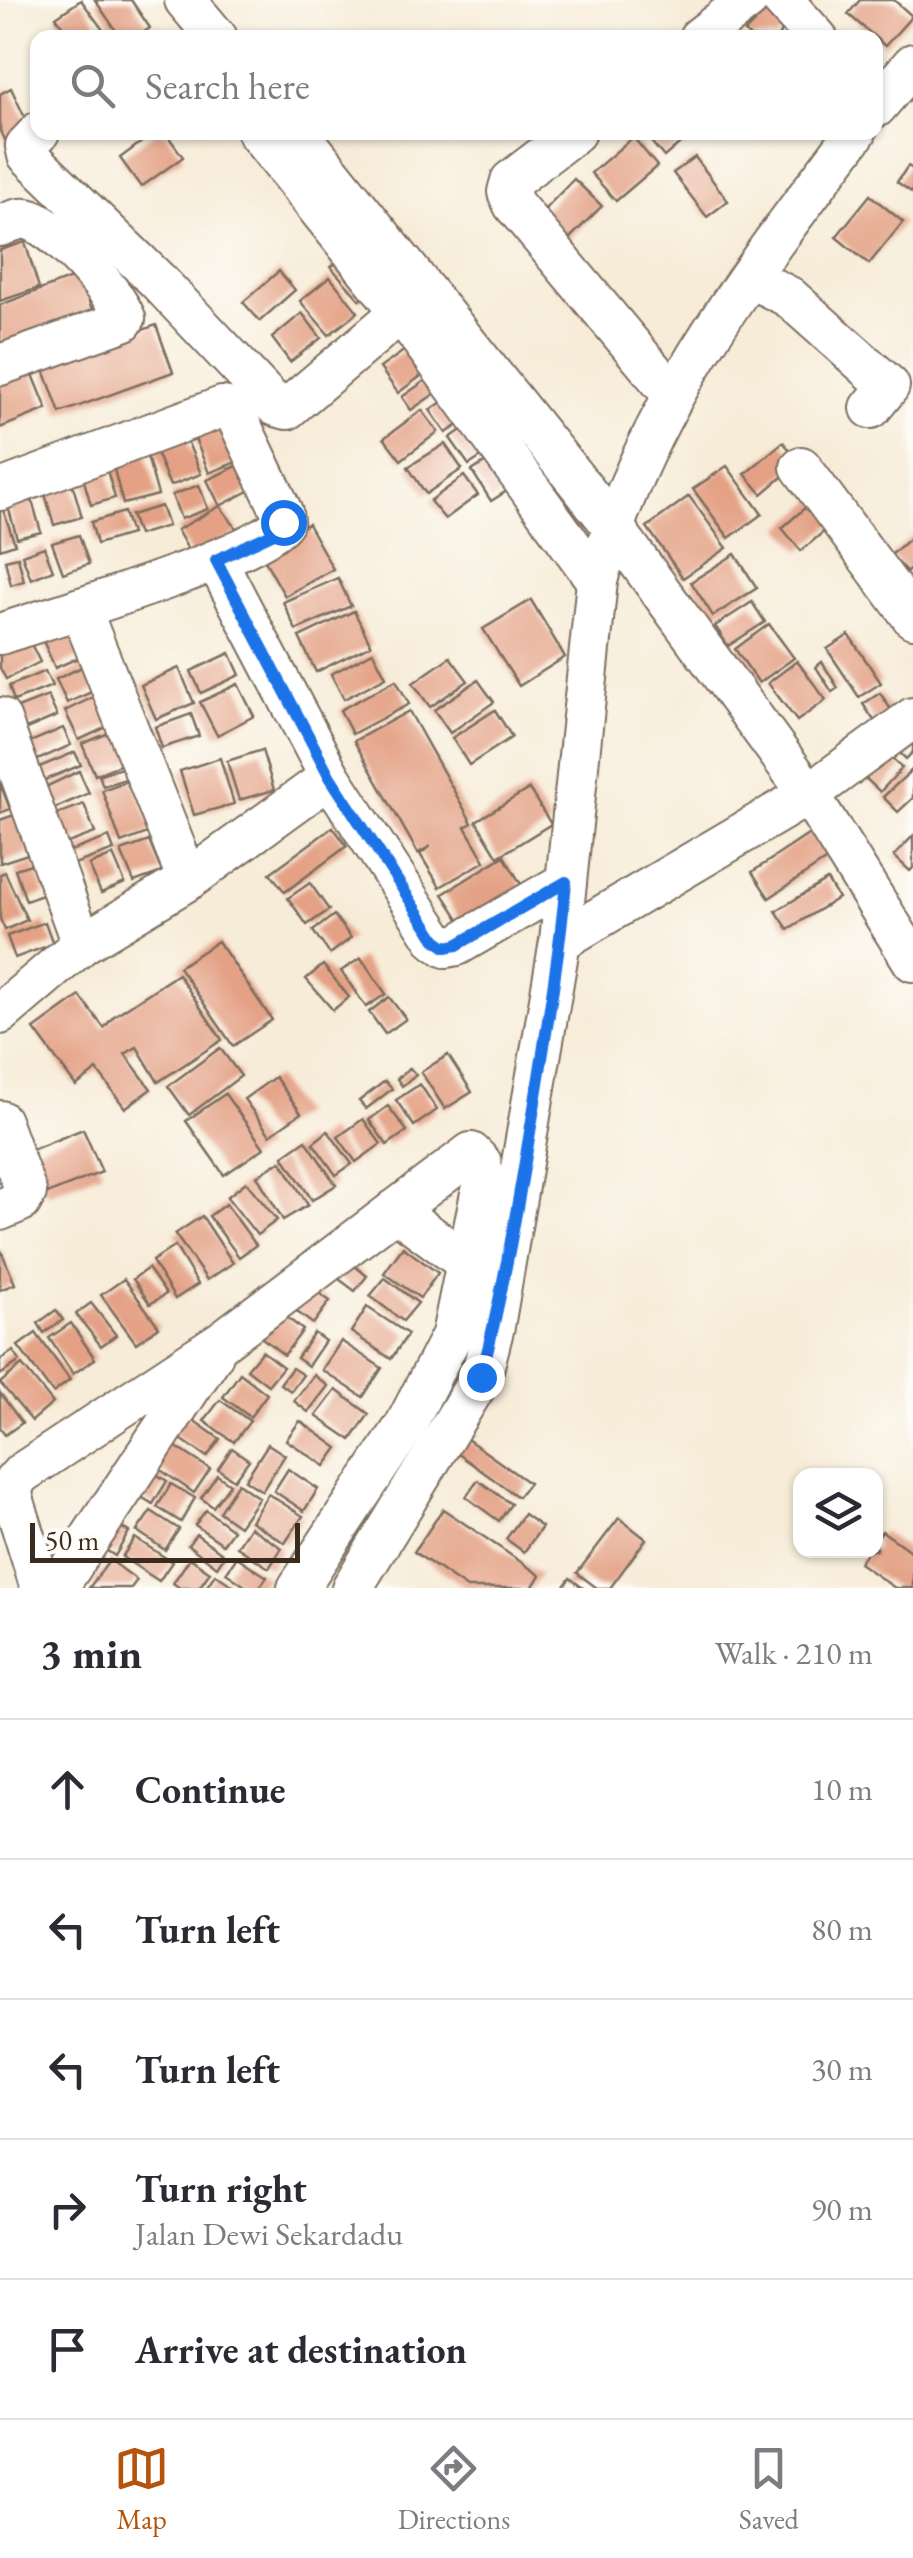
<!DOCTYPE html>
<meta charset="utf-8">
<style>
:root{--surface:#fff;--page:#f2f2f3;--text:#2b2b33;--muted:#7c7c81;--line:#e1e1e2;--accent:#b45309}
body{margin:0;font-family:"EB Garamond",serif;background:var(--page);color:var(--text)}
.controls{position:absolute;right:30px;bottom:30px;display:grid;overflow:hidden;border-radius:20px;box-shadow:0 2px 8px #0004}
.controls button{width:90px;height:90px;display:grid;place-items:center;padding:0;border:0;border-bottom:2px solid var(--line);background:var(--surface);color:var(--text);font:50px sans-serif}
.scale{position:absolute;left:30px;bottom:25px;width:270px;box-sizing:border-box;padding-left:10px;border:5px solid #3b2a1e;border-top:0;font-size:28px;line-height:35px;white-space:nowrap;color:#3b2a1e;-webkit-text-stroke:8px #fdfcf7;paint-order:stroke}
.stop{position:absolute;width:30px;height:30px;margin:-22px;border:8px solid #1a73e8;border-radius:50%;background:#fff}
.stop.end{background:#1a73e8;border-color:#fff;box-shadow:0 2px 10px #0008}
.list{margin:0;padding:0;list-style:none}
h2{display:flex;justify-content:space-between;align-items:center;height:130px;margin:0;padding:0 40px;font-size:42px}
h2 small{font-size:32px;font-weight:400;color:var(--muted)}
.list li{display:grid;grid-template-columns:65px 1fr auto;gap:30px;align-items:center;box-sizing:border-box;height:140px;padding:0 40px;border-top:2px solid var(--line)}
.list b{display:block;font-size:38px;white-space:nowrap}
.list p{margin:0;font-size:32px;white-space:nowrap;color:var(--muted)}
.list em{font-size:32px;font-style:normal;color:var(--muted)}
.icon{flex:none;width:55px;height:55px;fill:none;stroke:currentColor;stroke-width:2;stroke-linecap:round;stroke-linejoin:round}
.map{position:relative;flex:none;width:913px;height:1588px;overflow:hidden}
.search{position:absolute;background:var(--surface);box-shadow:0 2px 8px #0004;left:30px;right:30px;top:30px;height:110px;display:flex;align-items:center;gap:25px;box-sizing:border-box;padding:0 35px;border-radius:20px;color:var(--muted);font-size:38px}
.sheet{height:830px;background:var(--surface)}
nav{display:flex;justify-content:space-around;align-items:center;box-sizing:border-box;height:140px;border-top:2px solid var(--line);background:var(--surface);font-size:28px;color:var(--muted)}
nav a{display:grid;justify-items:center;gap:5px}
nav .on{color:var(--accent)}
.map>svg:first-child{display:block}
.building{fill:#e4a185}
.lines{fill:none;stroke-linecap:round;stroke-linejoin:round}
.street-casing{stroke:#7d6e5f;stroke-width:44}
.street{stroke:#fff;stroke-width:40}
.route{stroke:#1a73e8;stroke-width:12}
</style>
<div class="map">
<svg width="913" height="1588" viewBox="0 0 913 1588">
<rect width="100%" height="100%" fill="#fdfcf7"/>
<filter id="ink" filterUnits="userSpaceOnUse"><feTurbulence type="fractalNoise" baseFrequency=".01" numOctaves="2"/><feDisplacementMap in="SourceGraphic" scale="20" xChannelSelector="R" yChannelSelector="G"/><feConvolveMatrix kernelMatrix="1 2 1 2 8 2 1 2 1" color-interpolation-filters="sRGB"/></filter>
<filter id="wash" filterUnits="userSpaceOnUse"><feTurbulence type="fractalNoise" baseFrequency=".0048" numOctaves="4" result="noise"/><feDisplacementMap in="SourceGraphic" scale="40" xChannelSelector="R" yChannelSelector="G"/><feGaussianBlur stdDeviation="2.25" result="paint"/><feColorMatrix in="noise" values="0 0 0 0 0 0 0 0 0 0 0 0 0 0 0 0 0 1.4 0 .05"/><feComposite in="paint" operator="in"/></filter>
<g filter="url(#wash)">
<rect width="100%" height="100%" fill="#f7ecd8"/>
<g id="blocks">
<g class="building">
<path d="M81,0l28,38h-38l-15,-21z"/>
<path d="M95,0h36l19,28 -15,10h-14z"/>
<path d="M860,0h34l18,16 -27,30 -37,-32z"/>
<path d="M769,8l18,18 -11,12h-25l-6,-6z"/>
<path d="M11,88l21,45 -19,20 -13,-22v-37z"/>
<path d="M155,132h10l18,25 -42,30 -21,-29z"/>
<path d="M643,132h50l-29,25z"/>
<path d="M633,137l24,29 -41,35 -25,-28z"/>
<path d="M695,157l33,44 -21,16 -34,-44z"/>
<path d="M908,166l5,3v24l-16,-11z"/>
<path d="M574,179l28,27 -34,34 -27,-27z"/>
<path d="M870,195l33,27 -34,42 -33,-27z"/>
<path d="M25,242l14,46 -39,13v-51z"/>
<path d="M343,256l29,33 -12,11 -29,-33z"/>
<path d="M279,271l16,19 -35,31 -17,-19z"/>
<path d="M79,275l16,43 -95,34v-47z"/>
<path d="M330,277l28,35 -29,23 -29,-34z"/>
<path d="M302,313l19,25 -31,24 -18,-24z"/>
<path d="M156,325l17,47 -113,41 -17,-46z"/>
<path d="M412,345l17,25 -31,23 -18,-25z"/>
<path d="M28,362l19,47 -47,19v-55z"/>
<path d="M433,375l10,13 -32,22 -9,-13z"/>
<path d="M453,395l15,24 -22,14 -16,-23z"/>
<path d="M422,410l16,22 -37,28 -17,-22z"/>
<path d="M225,417l19,42 -35,14 -17,-42z"/>
<path d="M467,426l19,28 -17,11 -19,-27z"/>
<path d="M184,433l17,41 -31,12 -17,-41z"/>
<path d="M783,442l17,20 -38,32 -17,-20z"/>
<path d="M445,444l17,25 -36,25 -18,-27z"/>
<path d="M145,449l13,46 -35,9 -12,-46z"/>
<path d="M494,457l19,30 -22,14 -19,-30z"/>
<path d="M105,463l10,35 -24,7 -10,-35z"/>
<path d="M243,463l12,25 -35,18 19,26 -46,26 -16,-28 43,-24 -13,-26z"/>
<path d="M727,466l35,48 -33,24 -36,-49z"/>
<path d="M464,476l14,19 -33,24 -15,-18z"/>
<path d="M71,479l11,38 -28,8 -11,-38z"/>
<path d="M199,485l9,24 -27,10 -9,-24z"/>
<path d="M30,493l11,39 -24,6 -11,-39z"/>
<path d="M689,496l38,52 -44,30 -36,-51z"/>
<path d="M815,499l20,23 -34,29 -19,-23z"/>
<path d="M0,501l15,43 -15,5z"/>
<path d="M161,506l7,20 -30,9 -7,-20z"/>
<path d="M124,512l7,22 -34,10 -6,-22z"/>
<path d="M308,524l25,45 -48,27 -26,-46z"/>
<path d="M79,535l10,29 -26,9 -11,-30z"/>
<path d="M913,535v32l-6,5 -16,-17z"/>
<path d="M44,547l9,23 -22,9 -9,-24z"/>
<path d="M735,554l22,34 -44,28 -22,-34z"/>
<path d="M18,557l6,24 -13,4 -6,-25z"/>
<path d="M338,578l13,28 -55,24 -13,-28z"/>
<path d="M531,600l34,57 -46,29 -36,-57z"/>
<path d="M752,602l13,20 -37,24 -13,-20z"/>
<path d="M354,611l17,34 -55,27 -17,-35z"/>
<path d="M73,622l14,32 -32,14 -14,-32z"/>
<path d="M769,624l25,34 -35,25 -24,-34z"/>
<path d="M849,635l32,48 -22,14 -32,-48z"/>
<path d="M29,640l11,22 -34,17 -6,-11v-15z"/>
<path d="M373,652l13,25 -42,22 -13,-25z"/>
<path d="M230,653l10,22 -39,18 -10,-22z"/>
<path d="M450,657l18,24 -38,26 -17,-24z"/>
<path d="M797,661l29,39 -29,21 -29,-38z"/>
<path d="M822,662l16,26 -6,4 -16,-25z"/>
<path d="M84,666l12,24 -29,13 -11,-24z"/>
<path d="M179,668l15,35 -38,16 -15,-34z"/>
<path d="M45,671l7,15 -38,15 -5,-15z"/>
<path d="M396,680l13,24 -57,30 -12,-24z"/>
<path d="M478,680l16,22 -44,31 -16,-23z"/>
<path d="M238,684l16,32 -37,19 -17,-33z"/>
<path d="M108,690l14,30 -43,20 -14,-29z"/>
<path d="M880,693l14,21 -17,11 -14,-21z"/>
<path d="M48,696l9,20 -38,16 -9,-21z"/>
<path d="M495,710l17,27 -43,28 -17,-27z"/>
<path d="M409,711l63,112 -7,4 20,34 -45,26 -20,-33 11,-8 -13,7 -64,-112z"/>
<path d="M191,714l8,22 -37,12 -7,-21z"/>
<path d="M126,726l13,31 -44,18 -13,-31z"/>
<path d="M63,728l8,17 -40,18 -8,-18z"/>
<path d="M913,736v16l-7,7 -16,-16z"/>
<path d="M881,747l21,21 -22,24 -22,-21z"/>
<path d="M262,750l12,40 -35,10 -12,-39z"/>
<path d="M75,752l6,13 -39,16 -5,-13z"/>
<path d="M220,758l14,46 -40,11 -14,-44z"/>
<path d="M125,767l4,11 -26,8 -4,-11z"/>
<path d="M913,769v29l-15,14 -15,-15z"/>
<path d="M79,771l10,22 -38,17 -10,-21z"/>
<path d="M133,779l20,52 -32,12 -19,-53z"/>
<path d="M0,783l10,26 -10,4z"/>
<path d="M529,789l22,35 -53,33 -22,-36z"/>
<path d="M84,804l11,29 -35,13 -11,-29z"/>
<path d="M17,814l14,39 -31,10v-43z"/>
<path d="M333,827l14,19 -62,46 -15,-19z"/>
<path d="M811,833l17,26 -59,39 -17,-26z"/>
<path d="M913,836v32l-3,3 -16,-15z"/>
<path d="M109,837l5,13 -48,17 -4,-13z"/>
<path d="M149,841l13,31 -28,10 -13,-31z"/>
<path d="M113,855l12,28 -24,10 -12,-28z"/>
<path d="M504,856l21,35 -60,37 -22,-34z"/>
<path d="M34,863l11,31 -19,7 -11,-32z"/>
<path d="M5,872l22,48 -22,10 -5,-11v-45z"/>
<path d="M827,880l11,18 -50,31 -12,-18z"/>
<path d="M310,883l19,27 -22,15 -19,-27z"/>
<path d="M334,915l17,23 -21,16 -17,-23z"/>
<path d="M45,922l8,22 -38,14 -8,-22z"/>
<path d="M218,941l54,79 -39,26 -54,-79z"/>
<path d="M361,958l25,36 -20,13 -25,-36z"/>
<path d="M323,965l26,32 -16,13 -27,-31z"/>
<path d="M178,974l44,66 -64,42 -21,-35 -12,7 26,35 -26,19 -28,-38 -21,16 -42,-57 46,-33 24,32 10,-12z"/>
<path d="M389,997l17,22 -21,15 -16,-22z"/>
<path d="M220,1048l21,28 -52,39 -21,-29z"/>
<path d="M448,1055l24,37 -27,17 -24,-37z"/>
<path d="M410,1068l6,7 -14,11 -5,-7z"/>
<path d="M275,1077l26,36 -31,22 -26,-36z"/>
<path d="M385,1081l7,8 -26,20 -7,-8z"/>
<path d="M420,1084l17,26 -23,16 -18,-26z"/>
<path d="M225,1094l39,54 -40,27 -38,-54z"/>
<path d="M388,1106l19,25 -20,14 -18,-25z"/>
<path d="M363,1119l18,25 -25,18 -18,-25z"/>
<path d="M83,1129l19,43 -55,22 -18,-43z"/>
<path d="M328,1131l24,33 -16,11 -23,-32z"/>
<path d="M306,1140l30,45 -24,15 -29,-44z"/>
<path d="M281,1161l27,44 -25,15 -26,-44z"/>
<path d="M246,1182l31,38 -20,15 -30,-38z"/>
<path d="M226,1204l30,41 -17,12 -30,-41z"/>
<path d="M202,1216l31,47 -26,17 -32,-46z"/>
<path d="M175,1246l23,38 -23,15 -23,-38z"/>
<path d="M403,1247l35,26 -18,25 -36,-25z"/>
<path d="M0,1248l15,36 -15,6z"/>
<path d="M344,1257l23,19 -12,15 -24,-18z"/>
<path d="M148,1268l18,26 -16,10 -17,-25z"/>
<path d="M385,1278l33,25 -15,18 -33,-25z"/>
<path d="M124,1279l35,48 -23,16 -35,-48z"/>
<path d="M304,1282l26,19 -17,23 -25,-19z"/>
<path d="M91,1303l25,32 -15,11 -25,-32z"/>
<path d="M271,1305l32,25 -19,25 -32,-25z"/>
<path d="M367,1307l41,27 -17,25 -40,-27z"/>
<path d="M56,1310l7,10 -19,13 -6,-10z"/>
<path d="M71,1323l24,36 -22,15 -24,-36z"/>
<path d="M36,1333l34,47 -17,13 -35,-47z"/>
<path d="M314,1333l11,8 -17,25 -11,-8z"/>
<path d="M341,1341l41,27 -19,29 -41,-27z"/>
<path d="M13,1351l7,10 -20,14v-15z"/>
<path d="M262,1351l21,16 -15,18 -21,-16z"/>
<path d="M22,1365l31,38 -21,18 -32,-38z"/>
<path d="M292,1368l11,7 -12,16 -11,-7z"/>
<path d="M240,1373l27,21 -17,23 -27,-20z"/>
<path d="M314,1375l14,11 -20,26 -14,-11z"/>
<path d="M336,1390l33,24 -18,26 -35,-24z"/>
<path d="M0,1393l22,30 -17,12 -5,-7z"/>
<path d="M220,1400l30,21 -16,21 -30,-21z"/>
<path d="M186,1415l34,24 -13,18 -35,-24z"/>
<path d="M300,1421l38,27 -13,18 -39,-26z"/>
<path d="M467,1439l62,44 -11,14 -61,-44z"/>
<path d="M167,1441l43,28 -16,24 -42,-29z"/>
<path d="M268,1444l17,11 -23,36 -17,-11z"/>
<path d="M232,1448l17,12 -15,20 -16,-11z"/>
<path d="M143,1466l24,15 -14,23 -25,-15z"/>
<path d="M288,1469l30,20 -14,22 -30,-20z"/>
<path d="M217,1475l13,9 -17,23 -12,-9z"/>
<path d="M478,1480l33,24 -12,17 -33,-24z"/>
<path d="M238,1483l21,15 -20,28 -20,-14z"/>
<path d="M171,1484l24,14 -14,24 -24,-15z"/>
<path d="M268,1494l35,22 -18,27 -34,-22z"/>
<path d="M443,1509l97,66 -8,13h-65l-53,-36z"/>
<path d="M206,1510l27,20 -10,14 -28,-19z"/>
<path d="M151,1511l28,18 -14,21 -28,-19z"/>
<path d="M524,1514l18,13 -18,25 -18,-13z"/>
<path d="M619,1518l27,21 -36,49h-13l-20,-15z"/>
<path d="M108,1520l21,12 -14,24 -20,-13z"/>
<path d="M250,1527l32,21 -13,20 -32,-21z"/>
<path d="M882,1531l31,22v35h-18l-36,-25 9,-13h8v-11z"/>
<path d="M196,1534l29,21 -8,12 -29,-22z"/>
<path d="M135,1538l37,24 -13,19 -37,-24z"/>
<path d="M237,1557l30,20 -8,11h-11l-22,-15z"/>
<path d="M190,1558l20,14 -11,16h-19l-7,-5z"/>
<path d="M110,1560l27,20 -6,8h-42z"/>
<path d="M215,1574l21,14h-30z"/>
<path d="M570,1578l13,10h-20z"/>
</g>
</g>
</g>
<g filter="url(#ink)">
<use href="#blocks" fill-opacity="0" stroke="#7d6e5f" stroke-width="2.5"/>
<g class="lines">
<defs>
<g id="street">
<path d="M185,0l32,38"/>
<path d="M782,0l35,38"/>
<path d="M699,38l49,-38"/>
<path d="M876,107l37,-43"/>
<path d="M39,132l-13,14 2,9 129,125 119,126 11,3 114,-97 -144,-180"/>
<path d="M298,132l314,393 197,269 104,167"/>
<path d="M575,132l-64,49 -3,11 6,13 158,189"/>
<path d="M0,226c10,-4 21,-10 31,-6 29,11 82,70 94,98l-2,3 -123,44"/>
<path d="M751,278l38,19 100,89 -18,22"/>
<path d="M401,312l196,269"/>
<path d="M801,467l112,151"/>
<path d="M0,490l222,-83 11,2 49,103 1,10c-25,34 -232,95 -283,112"/>
<path d="M216,560l114,217 106,163 10,7 11,-2 109,-63"/>
<path d="M80,608l108,272"/>
<path d="M0,718l82,226"/>
<path d="M560,941l249,-147 104,-76"/>
<path d="M0,1014l82,-70 106,-64 142,-103"/>
<path d="M0,1121l26,71 -5,9 -21,9"/>
<path d="M395,1210l72,53"/>
<path d="M41,1588l-29,-93 2,-13 8,-9 200,-132 249,-188 10,10 2,21 -31,151 -47,91 -107,162"/>
<path d="M57,1588l156,-234"/>
<path d="M352,1588l129,-211 13,-51 66,-385 37,-360c44,-170 155,-311 259,-449"/>
</g>
</defs>
<use href="#street" class="street-casing"/>
<use href="#street" class="street"/>
</g>
</g>
<g class="lines" filter="url(#ink)">
<path class="route" d="M283,522l-7,10 -60,28 114,217 106,163 10,7 11,-2 109,-63c-7,76 -20,151 -32,226 -15,90 -30,181 -53,269"/>
</g>
</svg>
<div class="controls">
<button><svg class="icon" aria-label="layers" viewBox="0 0 24 24"><path d="M12 4l9 5-9 5-9-5zM3 14l9 5 9-5"/></svg></button>
</div>
<div class="scale">50 m</div>
<div class="stop" style="left:283px;top:522px"></div>
<div class="stop end" style="left:481px;top:1377px"></div>
<div class="search"><svg class="icon" aria-label="search" viewBox="0 0 24 24"><circle cx="10" cy="10" r="6"/><path d="M15 15l6 6"/></svg>Search here</div>
</div>
<section class="sheet">
<h2>3 min<small>Walk · 210 m</small></h2>
<ul class="list">
<li><svg class="icon" aria-label="ahead" viewBox="0 0 24 24"><path d="M12 20V5M6 11l6-6 6 6"/></svg><div><b>Continue</b></div><em>10 m</em></li>
<li><svg class="icon" aria-label="left" viewBox="0 0 24 24"><path d="M17 20v-9H6M10 6l-5 5 5 5"/></svg><div><b>Turn left</b></div><em>80 m</em></li>
<li><svg class="icon" aria-label="left" viewBox="0 0 24 24"><path d="M17 20v-9H6M10 6l-5 5 5 5"/></svg><div><b>Turn left</b></div><em>30 m</em></li>
<li><svg class="icon" aria-label="right" viewBox="0 0 24 24"><path d="M7 20v-9h11M14 6l5 5-5 5"/></svg><div><b>Turn right</b><p>Jalan Dewi Sekardadu</p></div><em>90 m</em></li>
<li><svg class="icon" aria-label="arrive" viewBox="0 0 24 24"><path d="M6 21V4h12l-3 4 3 4H6"/></svg><div><b>Arrive at destination</b></div></li>
</ul>
</section>
<nav>
<a class="on"><svg class="icon" aria-label="map" viewBox="0 0 24 24"><path d="M3 6l6-2 6 2 6-2v14l-6 2-6-2-6 2zM9 4v14M15 6v14"/></svg>Map</a>
<a><svg class="icon" aria-label="directions" viewBox="0 0 24 24"><path d="M12 3l9 9-9 9-9-9zM9 14v-3h6M13 9l2 2-2 2"/></svg>Directions</a>
<a><svg class="icon" aria-label="saved" viewBox="0 0 24 24"><path d="M7 4h10v16l-5-4-5 4z"/></svg>Saved</a>
</nav>
